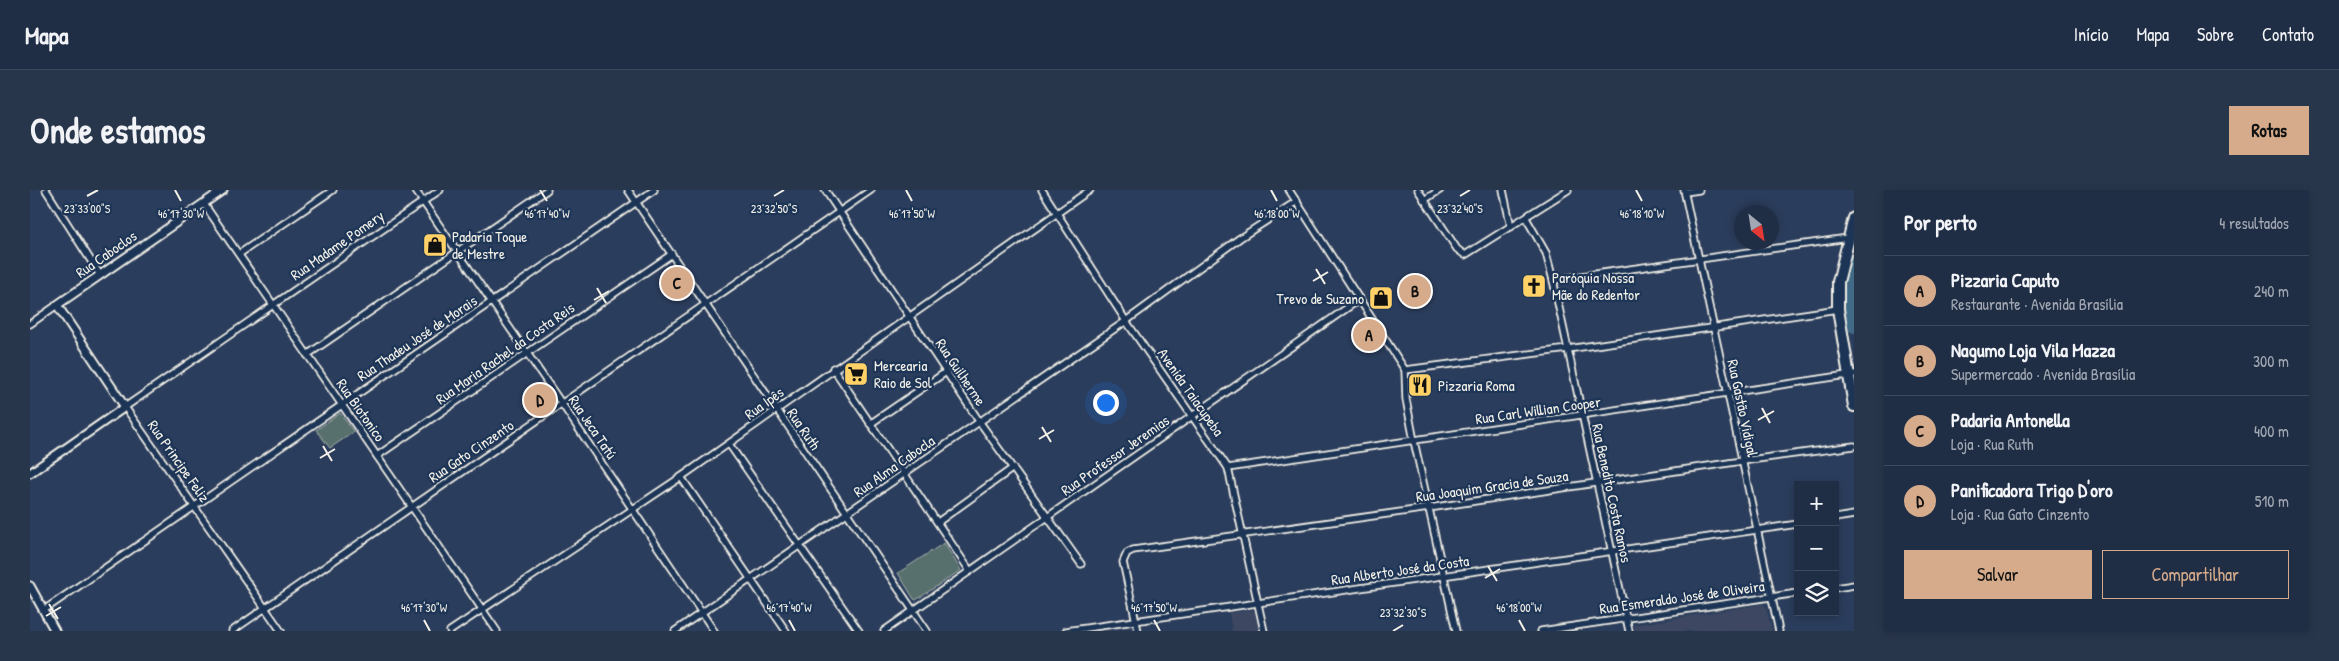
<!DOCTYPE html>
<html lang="pt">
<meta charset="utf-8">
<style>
:root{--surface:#202e45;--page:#28364c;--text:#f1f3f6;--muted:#a2a8b3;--line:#3d4a5e;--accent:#d6ab8b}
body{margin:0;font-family:"Patrick Hand",sans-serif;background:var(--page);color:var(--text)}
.controls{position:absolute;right:15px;bottom:15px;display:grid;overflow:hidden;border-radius:0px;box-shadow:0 2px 8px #0003}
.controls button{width:45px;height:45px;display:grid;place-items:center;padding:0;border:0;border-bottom:1px solid var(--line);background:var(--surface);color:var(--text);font:25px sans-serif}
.compass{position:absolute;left:1704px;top:15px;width:45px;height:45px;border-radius:50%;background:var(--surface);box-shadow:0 2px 8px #0003;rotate:150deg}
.you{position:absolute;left:1075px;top:212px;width:18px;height:18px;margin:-12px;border:4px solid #fff;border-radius:50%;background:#1a73e8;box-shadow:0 0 0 8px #1a73e833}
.badge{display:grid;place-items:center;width:32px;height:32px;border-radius:50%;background:var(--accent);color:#111;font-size:16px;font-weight:700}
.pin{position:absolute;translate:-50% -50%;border:2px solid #fff;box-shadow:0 1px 5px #0006}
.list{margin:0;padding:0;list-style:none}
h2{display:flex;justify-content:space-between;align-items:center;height:65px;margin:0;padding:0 20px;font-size:21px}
h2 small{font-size:16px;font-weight:400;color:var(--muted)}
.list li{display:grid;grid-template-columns:32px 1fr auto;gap:15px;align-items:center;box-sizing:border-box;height:70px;padding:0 20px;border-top:1px solid var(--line)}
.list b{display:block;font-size:19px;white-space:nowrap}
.list p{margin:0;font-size:16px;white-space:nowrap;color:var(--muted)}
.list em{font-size:16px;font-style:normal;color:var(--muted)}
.actions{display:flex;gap:10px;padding:15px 20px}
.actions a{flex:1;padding:11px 0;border:1px solid var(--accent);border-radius:0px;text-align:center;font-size:18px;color:var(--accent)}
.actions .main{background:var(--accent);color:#111}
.icon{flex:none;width:28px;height:28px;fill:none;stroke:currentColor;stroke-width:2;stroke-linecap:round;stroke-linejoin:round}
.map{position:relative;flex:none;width:1824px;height:441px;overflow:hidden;border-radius:0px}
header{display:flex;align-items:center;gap:30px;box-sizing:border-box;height:70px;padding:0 25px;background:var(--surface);border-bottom:1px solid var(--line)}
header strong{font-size:24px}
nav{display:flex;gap:28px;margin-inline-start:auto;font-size:18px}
.intro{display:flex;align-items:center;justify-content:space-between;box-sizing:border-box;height:120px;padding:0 30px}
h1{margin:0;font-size:35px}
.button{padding:12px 22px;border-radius:0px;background:var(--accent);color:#111;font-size:18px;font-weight:700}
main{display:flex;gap:30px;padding:0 30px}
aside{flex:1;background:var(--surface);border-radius:0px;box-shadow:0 2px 8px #0003}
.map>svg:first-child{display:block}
.built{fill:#3c4762}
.green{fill:#59706d;stroke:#a6b0aa}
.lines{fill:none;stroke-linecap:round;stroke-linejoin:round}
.river{stroke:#3f6a85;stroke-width:14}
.minor-casing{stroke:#f4f1e8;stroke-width:9}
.tertiary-casing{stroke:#f4f1e8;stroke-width:11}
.trunk-casing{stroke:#f4f1e8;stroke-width:14}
.minor{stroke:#1d3557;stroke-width:5.5}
.tertiary{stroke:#1d3557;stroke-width:7}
.trunk{stroke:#1d3557;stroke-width:10}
.ticks{fill:none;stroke:#f4f1e8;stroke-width:2}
.labels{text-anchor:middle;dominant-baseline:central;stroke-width:4.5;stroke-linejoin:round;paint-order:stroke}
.poi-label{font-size:15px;fill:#f4f1e8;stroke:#1d3557;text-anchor:start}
.street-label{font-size:15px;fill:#f4f1e8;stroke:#1d3557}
.ticks-label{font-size:12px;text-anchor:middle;fill:#f4f1e8;stroke:#1d3557;stroke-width:4.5;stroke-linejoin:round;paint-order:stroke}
</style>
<header>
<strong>Mapa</strong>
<nav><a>Início</a><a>Mapa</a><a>Sobre</a><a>Contato</a></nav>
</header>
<div class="intro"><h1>Onde estamos</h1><a class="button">Rotas</a></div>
<main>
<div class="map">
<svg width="1824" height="441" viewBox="0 0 1824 441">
<rect width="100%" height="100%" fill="#2b3d5c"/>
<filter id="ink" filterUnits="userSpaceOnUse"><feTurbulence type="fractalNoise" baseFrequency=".02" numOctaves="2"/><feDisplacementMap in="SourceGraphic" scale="10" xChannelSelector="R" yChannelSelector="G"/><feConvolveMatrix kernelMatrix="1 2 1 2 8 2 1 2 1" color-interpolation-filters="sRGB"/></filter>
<g filter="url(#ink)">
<g class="built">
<path d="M1733,414l3,3 6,24h-137l-1,-6z"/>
<path d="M1222,420l2,1 5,20h-27l-3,-18z"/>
</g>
<g class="green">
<path d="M310,223l14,19 -24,16 -14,-18z"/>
<path d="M914,353l17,27 -45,30 -2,-1 -16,-26z"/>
</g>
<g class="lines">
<path class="river" d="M1824,72l-5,23 5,41"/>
<defs>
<g id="minor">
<path d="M16,0l54,85"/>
<path d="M385,0l147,214 152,227"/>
<path d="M598,0l299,441"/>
<path d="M795,0l154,231 102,143"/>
<path d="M1012,0l84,131 102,147 36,163"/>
<path d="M1259,0l116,180 1,29 8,42 42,190"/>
<path d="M1388,0l39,59 8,6 103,-65"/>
<path d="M1473,0l8,37"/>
<path d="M1654,0l95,441"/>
<path d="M1655,2l14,-2"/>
<path d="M1394,10l16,-10"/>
<path d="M174,14l293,427"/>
<path d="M1496,28l20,35 7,27 76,351"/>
<path d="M209,64l94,-64"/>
<path d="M1523,90l295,-42"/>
<path d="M0,134l27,-19"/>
<path d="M277,165l240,-165"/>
<path d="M803,178l137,203"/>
<path d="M1375,180l163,-21 270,-40"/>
<path d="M840,234l76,-52"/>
<path d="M699,254l130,187"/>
<path d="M347,266l295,-202"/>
<path d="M1198,278l626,-94"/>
<path d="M651,287l105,154"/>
<path d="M1805,328l19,-3"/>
<path d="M908,332l75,-54"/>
<path d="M1805,398l19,-3"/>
<path d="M14,420l610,-420"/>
<path d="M202,441l639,-441"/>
<path d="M251,441l-156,-224 315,-217"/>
<path d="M420,441l231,-154 409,-287"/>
<path d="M645,441l451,-310 114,-83 57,-37"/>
<path d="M854,441l476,-332"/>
<path d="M1036,441l732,-107"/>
<path d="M1108,441l-15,-69 4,-9 6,-3 296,-42 313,-47 112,-15"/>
<path d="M1511,441l257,-38"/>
</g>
<g id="tertiary">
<path d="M0,283l95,-66 -68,-102 166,-115"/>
<path d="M0,396l25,45"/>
</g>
<path id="trunk" d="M1824,28l-16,64v27l16,97"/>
</defs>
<use href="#minor" class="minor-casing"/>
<use href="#tertiary" class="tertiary-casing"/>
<use href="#trunk" class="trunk-casing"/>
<use href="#minor" class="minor"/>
<use href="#tertiary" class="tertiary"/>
<use href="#trunk" class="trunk"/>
</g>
</g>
<path class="ticks" d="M145,0l6,11M510,0l7,11M876,0l6,11M1241,0l6,11M1606,0l6,11M57,6l11,-6M744,6l10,-6M1430,6l10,-6M1286,79l9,15M1283,91l15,-9M567,98l9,15M564,110l15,-9M1732,218l8,15M1728,230l16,-9M1012,237l9,15M1009,249l15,-9M293,256l9,15M290,268l15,-9M1458,376l9,15M1455,388l15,-9M19,414l9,15M16,426l15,-9M394,430l6,11M759,430l6,11M1124,430l6,11M1489,430l6,11M1363,441l10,-6"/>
<defs>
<symbol id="shop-square" viewBox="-11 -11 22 22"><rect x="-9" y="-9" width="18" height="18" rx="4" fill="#ffd166" stroke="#1d3557"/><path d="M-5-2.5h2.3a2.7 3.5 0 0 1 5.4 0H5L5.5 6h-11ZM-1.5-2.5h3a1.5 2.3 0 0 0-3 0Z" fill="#111"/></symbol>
<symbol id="church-square" viewBox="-11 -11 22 22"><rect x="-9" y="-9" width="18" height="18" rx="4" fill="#ffd166" stroke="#1d3557"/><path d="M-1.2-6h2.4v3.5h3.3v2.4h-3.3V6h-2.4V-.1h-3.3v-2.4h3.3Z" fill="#111"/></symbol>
<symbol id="supermarket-square" viewBox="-11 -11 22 22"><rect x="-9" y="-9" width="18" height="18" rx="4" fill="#ffd166" stroke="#1d3557"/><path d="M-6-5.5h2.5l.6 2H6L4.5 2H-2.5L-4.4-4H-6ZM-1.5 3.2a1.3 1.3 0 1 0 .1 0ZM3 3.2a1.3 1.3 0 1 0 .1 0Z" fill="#111"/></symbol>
<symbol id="restaurant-square" viewBox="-11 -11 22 22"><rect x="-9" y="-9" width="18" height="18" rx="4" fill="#ffd166" stroke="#1d3557"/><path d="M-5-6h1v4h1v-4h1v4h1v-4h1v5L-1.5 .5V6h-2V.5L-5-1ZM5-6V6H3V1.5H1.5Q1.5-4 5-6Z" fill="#111"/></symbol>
</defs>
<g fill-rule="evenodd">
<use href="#shop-square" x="391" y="41" width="28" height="28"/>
<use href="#church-square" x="1490" y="82" width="28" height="28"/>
<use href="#shop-square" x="1337" y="94" width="28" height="28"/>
<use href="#supermarket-square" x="812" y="170" width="28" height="28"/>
<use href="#restaurant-square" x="1376" y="181" width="28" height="28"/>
</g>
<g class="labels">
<g class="poi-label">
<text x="422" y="46">Padaria Toque<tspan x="422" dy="17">de Mestre</tspan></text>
<text x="1522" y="87">Paróquia Nossa<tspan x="1522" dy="17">Mãe do Redentor</tspan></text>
<text x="1334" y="108" text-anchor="end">Trevo de Suzano</text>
<text x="844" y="175">Mercearia<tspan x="844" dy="17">Raio de Sol</tspan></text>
<text x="1408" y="195">Pizzaria Roma</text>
</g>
<g class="street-label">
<text transform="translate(307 55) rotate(-35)">Rua Madame Pomery</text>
<text transform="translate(76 64) rotate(-35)">Rua Caboclos</text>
<text transform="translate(387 148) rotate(-34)">Rua Thadeu José de Morais</text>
<text transform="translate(475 163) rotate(-35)">Rua Maria Rachel da Costa Reis</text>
<text transform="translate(931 182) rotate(56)">Rua Guilherme</text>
<text transform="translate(1161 202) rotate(55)">Avenida Taiacupeba</text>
<text transform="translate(734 213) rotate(-36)">Rua Ipês</text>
<text transform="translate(1713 218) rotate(78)">Rua Gastão Vidigal</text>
<text transform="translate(331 220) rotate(55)">Rua Biotonico</text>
<text transform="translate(1508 220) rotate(-8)">Rua Carl Willian Cooper</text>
<text transform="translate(563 237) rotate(56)">Rua Jeca Tatú</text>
<text transform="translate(774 239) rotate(56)">Rua Ruth</text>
<text transform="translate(441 261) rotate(-34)">Rua Gato Cinzento</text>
<text transform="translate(1085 265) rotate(-35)">Rua Professor Jeremias</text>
<text transform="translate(149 271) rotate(55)">Rua Principe Feliz</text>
<text transform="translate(864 276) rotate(-35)">Rua Alma Cabocla</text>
<text transform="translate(1462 296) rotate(-8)">Rua Joaquim Gracia de Souza</text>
<text transform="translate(1582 303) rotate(78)">Rua Benedito Costa Ramos</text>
<text transform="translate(1370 380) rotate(-8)">Rua Alberto José da Costa</text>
<text transform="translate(1652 407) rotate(-8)">Rua Esmeraldo José de Oliveira</text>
</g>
</g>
<g class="ticks-label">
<text x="57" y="23">23°33'00"S</text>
<text x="744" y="23">23°32'50"S</text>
<text x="1430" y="23">23°32'40"S</text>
<text x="882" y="28">46°17'50"W</text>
<text x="1247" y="28">46°18'00"W</text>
<text x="151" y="28">46°17'30"W</text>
<text x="517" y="28">46°17'40"W</text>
<text x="1612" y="28">46°18'10"W</text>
<text x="394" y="422">46°17'30"W</text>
<text x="759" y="422">46°17'40"W</text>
<text x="1124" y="422">46°17'50"W</text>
<text x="1489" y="422">46°18'00"W</text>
<text x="1373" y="427">23°32'30"S</text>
</g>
</svg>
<div class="controls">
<button>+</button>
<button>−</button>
<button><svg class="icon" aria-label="layers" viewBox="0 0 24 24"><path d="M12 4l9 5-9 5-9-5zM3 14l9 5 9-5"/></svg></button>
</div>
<svg class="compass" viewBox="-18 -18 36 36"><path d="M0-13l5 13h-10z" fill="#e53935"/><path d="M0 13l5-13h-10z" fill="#a2a8b3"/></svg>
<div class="you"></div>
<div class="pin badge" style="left:1339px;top:145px">A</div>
<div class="pin badge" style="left:1385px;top:101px">B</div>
<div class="pin badge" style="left:647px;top:93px">C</div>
<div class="pin badge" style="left:510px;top:210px">D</div>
</div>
<aside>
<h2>Por perto<small>4 resultados</small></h2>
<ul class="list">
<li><span class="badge">A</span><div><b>Pizzaria Caputo</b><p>Restaurante · Avenida Brasília</p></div><em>240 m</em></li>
<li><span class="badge">B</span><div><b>Nagumo Loja Vila Mazza</b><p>Supermercado · Avenida Brasília</p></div><em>300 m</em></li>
<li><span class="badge">C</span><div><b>Padaria Antonella</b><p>Loja · Rua Ruth</p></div><em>400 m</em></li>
<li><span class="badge">D</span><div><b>Panificadora Trigo D'oro</b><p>Loja · Rua Gato Cinzento</p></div><em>510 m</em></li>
</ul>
<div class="actions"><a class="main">Salvar</a><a>Compartilhar</a></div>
</aside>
</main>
